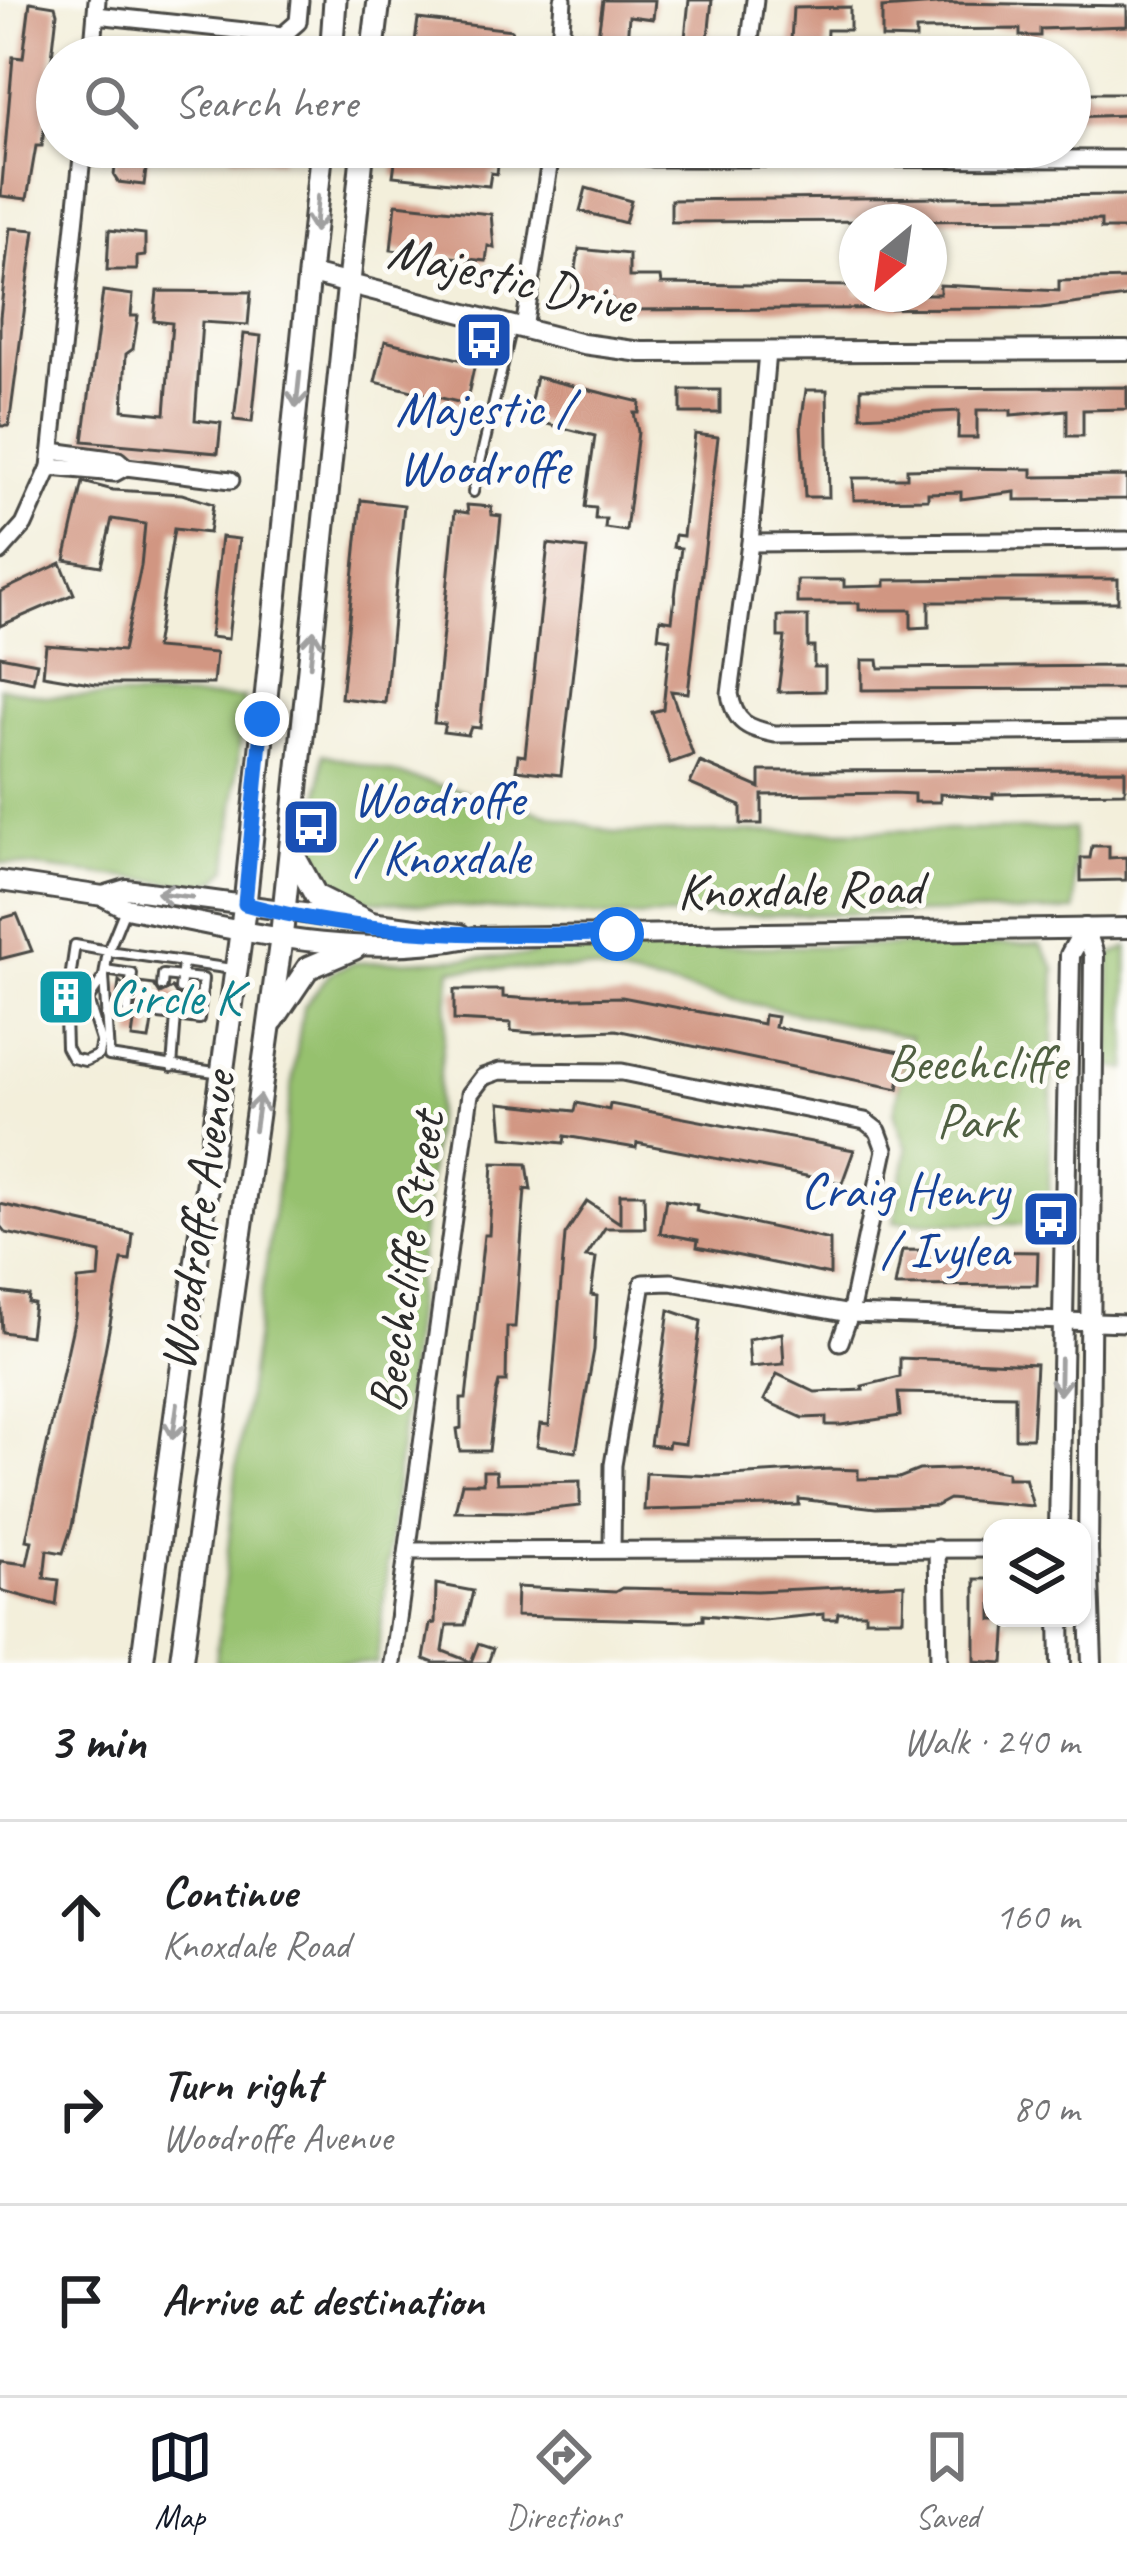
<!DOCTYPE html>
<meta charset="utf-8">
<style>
:root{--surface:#fff;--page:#f2f2f2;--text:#202124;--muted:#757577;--line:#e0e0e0;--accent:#111827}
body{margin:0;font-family:Caveat,sans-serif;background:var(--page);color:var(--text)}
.controls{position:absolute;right:36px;bottom:36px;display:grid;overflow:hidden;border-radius:24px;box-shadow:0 3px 9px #0004}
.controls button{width:108px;height:108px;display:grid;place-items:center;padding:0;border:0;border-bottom:3px solid var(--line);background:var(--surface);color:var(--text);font:60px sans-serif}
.compass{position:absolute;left:839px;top:204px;width:108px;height:108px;border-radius:50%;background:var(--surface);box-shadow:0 3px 9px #0004;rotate:209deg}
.stop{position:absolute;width:36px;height:36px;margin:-27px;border:9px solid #1a73e8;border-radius:50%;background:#fff}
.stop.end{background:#1a73e8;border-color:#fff;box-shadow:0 3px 12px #0008}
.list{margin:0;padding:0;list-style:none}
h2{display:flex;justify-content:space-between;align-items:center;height:156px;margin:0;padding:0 48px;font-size:51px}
h2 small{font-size:39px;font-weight:400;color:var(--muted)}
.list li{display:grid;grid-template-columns:78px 1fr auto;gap:36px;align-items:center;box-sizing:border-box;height:192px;padding:0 48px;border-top:3px solid var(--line)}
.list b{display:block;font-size:45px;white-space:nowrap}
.list p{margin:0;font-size:39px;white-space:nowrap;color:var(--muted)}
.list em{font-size:39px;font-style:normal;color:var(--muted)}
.icon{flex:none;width:66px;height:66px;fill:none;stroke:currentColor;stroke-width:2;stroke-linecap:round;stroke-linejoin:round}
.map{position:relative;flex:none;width:1127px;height:1663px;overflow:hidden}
.search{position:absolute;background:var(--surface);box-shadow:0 3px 9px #0004;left:36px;right:36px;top:36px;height:132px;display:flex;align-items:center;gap:30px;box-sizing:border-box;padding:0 42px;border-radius:66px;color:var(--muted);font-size:45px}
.sheet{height:732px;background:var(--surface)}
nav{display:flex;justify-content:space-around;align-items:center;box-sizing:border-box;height:168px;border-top:3px solid var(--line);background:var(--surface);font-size:33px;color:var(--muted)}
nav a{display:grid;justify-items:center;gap:6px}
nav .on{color:var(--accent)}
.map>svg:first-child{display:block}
.green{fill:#96c16e;stroke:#60764c;stroke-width:3}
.building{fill:#d19682}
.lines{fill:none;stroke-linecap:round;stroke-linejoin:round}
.service-casing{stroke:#494845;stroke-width:14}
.minor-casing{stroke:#494845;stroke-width:21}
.tertiary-casing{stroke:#494845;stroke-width:24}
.secondary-casing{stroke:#494845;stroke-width:27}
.service{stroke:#fff;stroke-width:8}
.minor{stroke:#fff;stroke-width:15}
.tertiary{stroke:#fff;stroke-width:18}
.secondary{stroke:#fff;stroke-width:21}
.oneway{stroke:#a0a0a0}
.route{stroke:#1a73e8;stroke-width:15}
.labels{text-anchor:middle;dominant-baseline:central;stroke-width:10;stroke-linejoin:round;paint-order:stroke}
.street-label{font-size:51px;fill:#2b2b2b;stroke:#fdfcf7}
.transit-label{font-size:51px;fill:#164399;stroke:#fdfcf7}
.culture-label{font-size:51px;fill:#0d838f;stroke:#fdfcf7;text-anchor:start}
.park-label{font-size:51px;fill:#506042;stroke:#fdfcf7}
</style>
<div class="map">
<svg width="1127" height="1663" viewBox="0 0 1127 1663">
<rect width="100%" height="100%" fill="#fdfcf7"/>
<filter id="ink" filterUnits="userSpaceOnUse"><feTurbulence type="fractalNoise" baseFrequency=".00833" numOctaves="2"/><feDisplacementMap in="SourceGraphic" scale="24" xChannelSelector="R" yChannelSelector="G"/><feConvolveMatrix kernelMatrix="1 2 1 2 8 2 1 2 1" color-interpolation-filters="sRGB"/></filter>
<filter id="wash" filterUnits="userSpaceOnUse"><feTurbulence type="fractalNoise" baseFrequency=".004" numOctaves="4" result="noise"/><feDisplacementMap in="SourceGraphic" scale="48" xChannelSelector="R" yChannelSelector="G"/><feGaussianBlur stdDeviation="2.7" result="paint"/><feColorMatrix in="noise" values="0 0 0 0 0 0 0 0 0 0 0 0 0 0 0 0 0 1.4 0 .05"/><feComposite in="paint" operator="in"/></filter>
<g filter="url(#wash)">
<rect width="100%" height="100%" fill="#f3efdb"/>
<g class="green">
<path d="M0,687l45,9 199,2 -16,170 -11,12 -18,6 -199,-23z"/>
<path d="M323,754l294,79 456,-4 2,82 -463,6 -262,-18 -24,-11 -13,-26z"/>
<path d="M1040,944l15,24 -7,257 -154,-3 13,-73 -13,-36 16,-76 -322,-68h-137l-74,694h-161l21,-198 66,-457 28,-36 23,-9 172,-7 25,-7z"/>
<path d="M1127,947v123l-18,-4 1,-110z"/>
</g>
<g id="blocks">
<g class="building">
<path d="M603,0h52l-2,19 -24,-3 -2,27 -9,-1 -1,15h-22z"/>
<path d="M689,0h23l-6,57h-23z"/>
<path d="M30,2l25,4 2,7 -15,133h-6l-9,53 -26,-3 12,-139 10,1z"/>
<path d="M950,3l177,3v20l-87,3v7h-20v-7l-104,1v9l-34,-1v-30z"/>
<path d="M850,7v23h-23l-1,27h-36l3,-49z"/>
<path d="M418,19l94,11 4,27h-103z"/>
<path d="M129,41l46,3 -1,13h-47z"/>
<path d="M1087,88v5h40v22l-57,2v-28z"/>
<path d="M117,147h32l-5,38 -26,-3 -4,-6z"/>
<path d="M231,147h52l-2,14 -50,-5z"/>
<path d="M397,147h97l-1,8 6,1 -2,18 -6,-1 -2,13 -96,-10z"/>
<path d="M586,188l45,13 -6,22 -45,-12z"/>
<path d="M1127,195v34h-26v-9l-430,2v-22z"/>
<path d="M396,204l95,10 3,34 -6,-2 -2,15 -95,-11z"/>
<path d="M10,228l25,2 -26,196h-9v-109z"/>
<path d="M109,230l36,4v22l-8,1v13h-30z"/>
<path d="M579,249l50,5v23h31l1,7 196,2v8h83v-9l119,6v-10l68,-2v18l-86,11 -429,2v-11l-40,-5z"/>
<path d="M103,291l30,4 -2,21h7l-5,33 -7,5 -3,56 42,4 7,-91 -18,-2 3,-30 94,1 -3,33 -46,-3 -7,98 26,3 -3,30 -135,-12z"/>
<path d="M244,334l17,2 -9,86 -18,-2z"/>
<path d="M385,341l90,22 -9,41 -91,-22z"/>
<path d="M536,377l104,25 -1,11h-5l4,19 -12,99 -21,-3 1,-9h-11l1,-11 -11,-1 10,-71 -68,-17z"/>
<path d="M1127,387v22l-44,1v26h-16v-26l-56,5v-5h-34v28h-19l1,-27 -98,5v-28z"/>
<rect x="681" y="390" width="39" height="23"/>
<path d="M806,390h21l2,107h-24l-4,-73z"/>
<path d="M695,434l23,3 -30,256 -17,-2 22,64 -23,8 -18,-51 11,-3 7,-70 -12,-2 2,-18 12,2 9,-73 -8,-1 2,-12 8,1z"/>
<path d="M949,468l83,1v8l95,-1v23l-112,1v-8l-54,7v-7l-33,1v6l-74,1 -1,-22h54v-9z"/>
<path d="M83,482l30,8 69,4 31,10 -4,29 -35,-4 -19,119 61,5 -3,31h-117l-53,-9 3,-30 77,6 18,-85 4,-42 -33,-5 -11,47 -36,-6z"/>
<path d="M361,500l43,5 -19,198 -44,-5z"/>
<path d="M467,505l24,2 1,8 9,1 -21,212 -9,-1 -3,8 -25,-3 2,-8 -11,-1 21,-212 13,2z"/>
<path d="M221,537l18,2 -11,100 -18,-2z"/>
<path d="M548,544l39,5 -26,226 -45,-5 2,-15 7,1z"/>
<path d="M61,563l13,31 -74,32v-34z"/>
<path d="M1010,579h108v23h-189v25l-18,1v-18h-52v-7h-62v-23h47v7l41,-1v-6z"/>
<path d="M778,616h30v31h6v20h11v24l-47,1 7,-55h-7z"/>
<path d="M0,656l37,7 -4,19 -33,-7z"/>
<path d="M862,660h16l1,8 245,-2v23l-262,1z"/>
<path d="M700,762l60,26v-17l365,-1v22l-132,2v4l-53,-4v8h-26v-8l-21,-1 -131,2v29h-21v-18l-51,-22z"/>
<path d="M1092,846h17v12l17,-1v23l-45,1v-23h9z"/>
<path d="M17,914l15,37 -32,8v-40z"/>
<path d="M59,977l9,10 9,-5 -3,35 -8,-9 -11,7z"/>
<path d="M119,981l10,9 10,-7 15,2 6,9 12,-6 6,9 16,-7 -2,19 -11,-10 -11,7 -14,-8 -7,42 -17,-2 5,-39 -8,-6 -12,6z"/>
<path d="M454,990h49v7l31,2 88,-2 141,27 1,-9 13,2 -2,10 130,26 -7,36 -282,-59 -81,3 -24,-2v-8l-57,-3z"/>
<path d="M500,1103l75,8 2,-8 32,7 1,-6 244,46 -12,33 -205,-40 -1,5 -71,-12 -1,7 -61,-6z"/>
<path d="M493,1163l34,1 4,26 -6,-1 -10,138h-8l-1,55h-7l-3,12 -7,57h-29l-3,-22 4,-1v-29h5l18,-164h5z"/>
<path d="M620,1194h24l1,34h-40l-19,29 10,1 -5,37 6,1 -3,54 -18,102 -39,-6 3,-22 9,1 16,-190 22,-34 33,22z"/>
<path d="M666,1199l31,6 -1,6 134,29v35l-133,-28 1,-7 -38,-7z"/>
<path d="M0,1204l133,30 -3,27 -8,-1 -50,266 -9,27 -16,-3 -3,28 15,2 -3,25 -56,-15v-29l27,3 5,-23 -6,-1 49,-223 3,-37 21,-2 2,-25 -95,-20 -6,-7z"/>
<path d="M902,1250l136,2 -1,33 -142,1z"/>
<path d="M0,1292l29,4 -1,7 6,1 -4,32 -28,-4z"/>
<path d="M669,1310l32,11 -16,123 -16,-2 -1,5 -18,-2z"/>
<path d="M782,1333l2,31 -34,3 -2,-28z"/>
<path d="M900,1358l136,6 -4,74h-17v-43l-117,-2 2,23 -59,9h-15v-8l-23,1 -39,-18 13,-26 38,18 48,-2 -1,-4 38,-9z"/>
<path d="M984,1468l23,4v6h18l8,28 -84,-7 -13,7 -60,2 -77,-9v6l-155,5 2,-37 69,3 114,-7 29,1v9l41,-1 20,-8z"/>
<path d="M483,1471h13l1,12 83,-2v25l-54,6 -71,-1 7,-28h21z"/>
<path d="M975,1579h17v41h15l-3,43 -29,-2z"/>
<path d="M436,1584l37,7 -8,34h-18l-4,26 28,11 7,-18 15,5 -5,14h-54l-10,-4 6,-35 5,-1z"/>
<path d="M904,1584l-1,35h-38v-6h-27l-1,6h-13v-5l-60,6 -61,-5v5l-13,1 -174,-5 1,-29 98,5 7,-4 135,3z"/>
</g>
</g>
</g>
<g filter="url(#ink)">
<use href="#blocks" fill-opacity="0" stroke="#494845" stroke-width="3"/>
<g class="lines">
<defs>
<g id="service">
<path d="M473,492l39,-166"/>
<path d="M125,909l-17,42 124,18"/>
<path d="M105,970l27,4 -1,8"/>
<path d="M70,979l5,-34 33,6 -4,25 5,80 112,17"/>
<path d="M162,986l1,-11 40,4 -4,40 -23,-3 2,-9"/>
<path d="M180,989l3,-26"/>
<path d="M160,1005l-1,9 17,2 -4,51"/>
<path d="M65,1016l1,31 6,11 13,3 13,-6 3,-14 -13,-41 15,-22"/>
<path d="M106,1016l21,2 2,-17"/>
</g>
<g id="minor">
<path d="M96,15l187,20 15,-13 2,-22"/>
<path d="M92,57l5,-57"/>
<path d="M559,57l4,-57"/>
<path d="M748,57l7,-57"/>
<path d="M577,147l77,11 473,1"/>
<path d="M524,329l28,-182"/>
<path d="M767,352l-17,191 -20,151c5,30 18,34 45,40l352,-3"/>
<path d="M50,467l65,6 11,-6 -8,-7 -66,-9"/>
<path d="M126,467l105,13"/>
<path d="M750,543l377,-3"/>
<path d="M0,552l24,-27 26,-58 33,-320"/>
<path d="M937,1548l2,115"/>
<path d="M612,1549l1,-84 30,-182 28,-1 179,32 -10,28"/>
<path d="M410,1551l582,-2"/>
<path d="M392,1663l78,-569 13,-17 17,-6 122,1 243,49 13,10 7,19 -35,164 277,9"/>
</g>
<g id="tertiary">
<path d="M311,274l272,70 58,8 486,-2"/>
<path d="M0,881l103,15 23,12c117,23 229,53 349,29l652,-9"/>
<path d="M103,896l23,-7 334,45"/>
<path d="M1085,928l9,27 -6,596 4,112"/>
<path d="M1059,1528l11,-573 15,-27"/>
<path d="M1060,1618l1,45"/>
</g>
<g id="secondary">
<path d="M331,57l4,-57"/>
<path d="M372,57l7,-57"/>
<path d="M293,854l23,42 56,28"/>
<path d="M273,1020l35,-52 47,-20"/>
<path d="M142,1663l103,-759 77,-757"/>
<path d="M181,1663l100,-723 82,-793"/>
</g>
</defs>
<use href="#service" class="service-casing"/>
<use href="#minor" class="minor-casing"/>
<use href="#tertiary" class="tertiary-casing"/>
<use href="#secondary" class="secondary-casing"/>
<use href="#service" class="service"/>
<use href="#minor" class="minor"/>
<use href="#tertiary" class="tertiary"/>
<use href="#secondary" class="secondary"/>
</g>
<defs><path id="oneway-shaft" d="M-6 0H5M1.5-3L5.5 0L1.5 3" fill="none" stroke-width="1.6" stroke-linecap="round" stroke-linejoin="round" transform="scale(3)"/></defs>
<g class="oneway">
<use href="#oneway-shaft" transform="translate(316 214) rotate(95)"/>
<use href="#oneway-shaft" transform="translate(298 390) rotate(96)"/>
<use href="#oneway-shaft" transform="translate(312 648) rotate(-84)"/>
<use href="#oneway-shaft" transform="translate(174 895) rotate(-173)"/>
<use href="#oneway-shaft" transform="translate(257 1113) rotate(-82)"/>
<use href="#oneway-shaft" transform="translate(1060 1377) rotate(91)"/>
<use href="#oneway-shaft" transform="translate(175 1421) rotate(98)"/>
</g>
</g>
<g class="lines" filter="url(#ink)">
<path class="route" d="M262,719l-17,185c120,33 250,32 372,30"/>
</g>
<defs>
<symbol id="bus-square" viewBox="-11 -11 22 22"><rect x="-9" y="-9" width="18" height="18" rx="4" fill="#1a4fb4" stroke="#fdfcf7"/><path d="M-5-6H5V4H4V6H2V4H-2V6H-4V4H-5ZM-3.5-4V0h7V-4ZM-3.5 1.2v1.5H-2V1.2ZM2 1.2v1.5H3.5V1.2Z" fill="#fff"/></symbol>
<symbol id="building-square" viewBox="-11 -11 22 22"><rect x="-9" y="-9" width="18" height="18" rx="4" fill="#0f9aa8" stroke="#fdfcf7"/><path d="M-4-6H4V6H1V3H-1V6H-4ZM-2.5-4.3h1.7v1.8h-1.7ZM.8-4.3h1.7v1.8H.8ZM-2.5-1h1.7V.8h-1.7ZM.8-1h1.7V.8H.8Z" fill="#fff"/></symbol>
</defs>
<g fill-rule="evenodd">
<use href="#bus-square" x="451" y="307" width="66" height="66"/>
<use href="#bus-square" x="278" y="794" width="66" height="66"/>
<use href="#building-square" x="33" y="964" width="66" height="66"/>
<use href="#bus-square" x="1018" y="1186" width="66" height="66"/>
</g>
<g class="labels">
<g class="street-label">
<text transform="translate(512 278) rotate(13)">Majestic Drive</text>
<text transform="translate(800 889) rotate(-1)">Knoxdale Road</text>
<text transform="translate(197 1221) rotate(-82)">Woodroffe Avenue</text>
<text transform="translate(406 1262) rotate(-82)">Beechcliffe Street</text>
</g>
<g class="transit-label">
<text x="484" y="408">Majestic /<tspan x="484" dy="59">Woodroffe</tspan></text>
<text x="353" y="798" text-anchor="start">Woodroffe<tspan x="353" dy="59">/ Knoxdale</tspan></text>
<text x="1009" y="1190" text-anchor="end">Craig Henry<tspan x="1009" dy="59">/ Ivylea</tspan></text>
</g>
<g class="culture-label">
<text x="108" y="997">Circle K</text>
</g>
<g class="park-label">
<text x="977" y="1062">Beechcliffe<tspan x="977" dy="59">Park</tspan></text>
</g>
</g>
</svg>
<div class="controls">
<button><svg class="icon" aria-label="layers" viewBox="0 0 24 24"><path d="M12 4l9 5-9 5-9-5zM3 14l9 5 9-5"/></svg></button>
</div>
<svg class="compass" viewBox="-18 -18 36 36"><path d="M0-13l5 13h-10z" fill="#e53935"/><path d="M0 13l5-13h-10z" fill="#757577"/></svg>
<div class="stop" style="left:617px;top:934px"></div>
<div class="stop end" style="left:262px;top:719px"></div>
<div class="search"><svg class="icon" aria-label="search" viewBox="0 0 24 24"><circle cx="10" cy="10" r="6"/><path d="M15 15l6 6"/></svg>Search here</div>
</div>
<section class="sheet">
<h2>3 min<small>Walk · 240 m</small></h2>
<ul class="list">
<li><svg class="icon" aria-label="ahead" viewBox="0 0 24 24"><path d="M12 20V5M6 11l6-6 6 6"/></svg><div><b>Continue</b><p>Knoxdale Road</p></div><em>160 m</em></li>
<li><svg class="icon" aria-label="right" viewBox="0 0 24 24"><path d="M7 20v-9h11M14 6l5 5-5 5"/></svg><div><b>Turn right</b><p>Woodroffe Avenue</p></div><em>80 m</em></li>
<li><svg class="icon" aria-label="arrive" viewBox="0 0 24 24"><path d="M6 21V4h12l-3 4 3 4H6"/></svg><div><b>Arrive at destination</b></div></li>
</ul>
</section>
<nav>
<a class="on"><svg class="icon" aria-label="map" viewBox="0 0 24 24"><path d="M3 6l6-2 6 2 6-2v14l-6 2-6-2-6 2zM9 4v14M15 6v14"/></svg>Map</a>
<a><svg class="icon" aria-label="directions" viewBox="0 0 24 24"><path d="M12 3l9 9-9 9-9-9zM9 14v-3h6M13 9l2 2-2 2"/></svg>Directions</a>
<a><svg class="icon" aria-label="saved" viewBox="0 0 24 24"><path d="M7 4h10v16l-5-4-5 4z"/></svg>Saved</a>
</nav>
